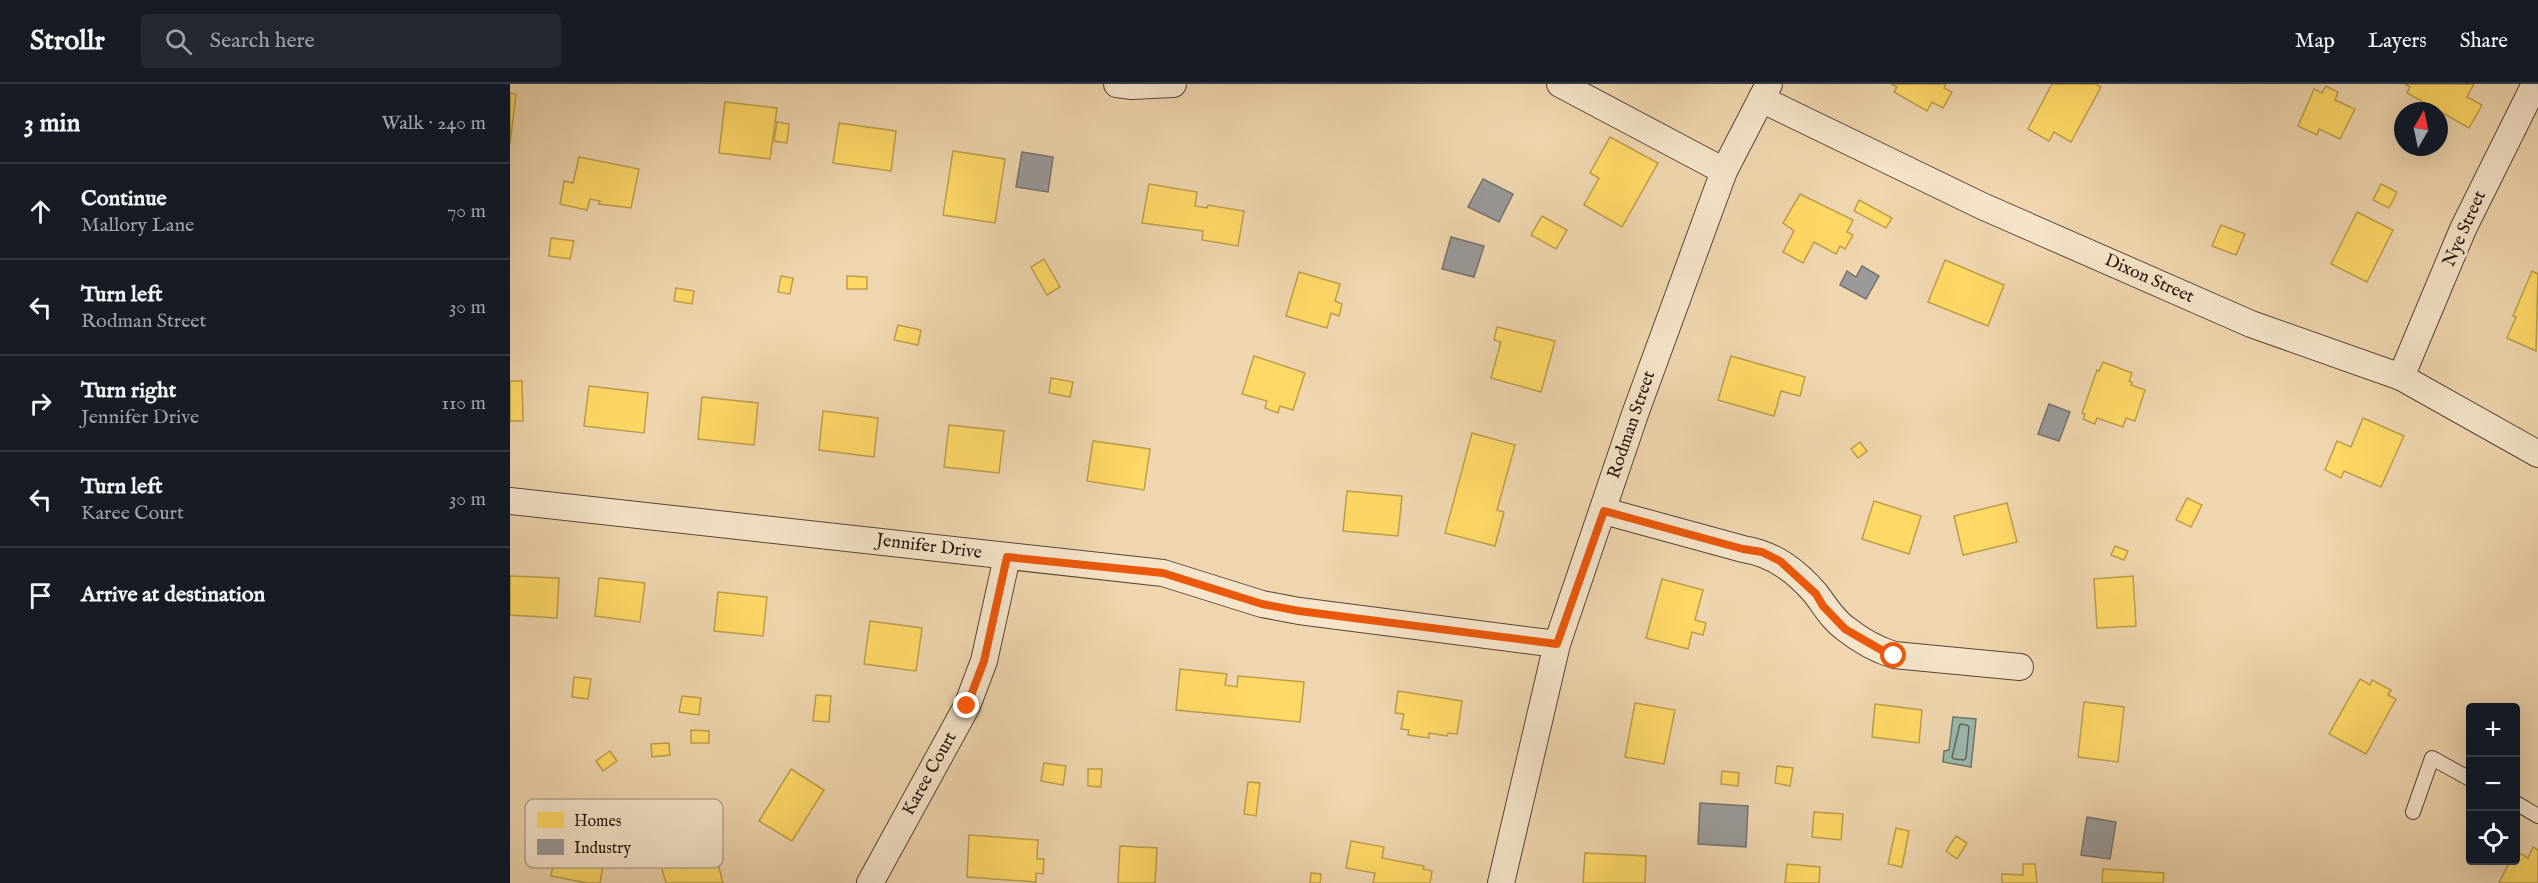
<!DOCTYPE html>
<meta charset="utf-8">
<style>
:root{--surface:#171b24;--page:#242831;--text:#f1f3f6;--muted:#9ea1a6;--line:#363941}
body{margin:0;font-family:"IM FELL English",serif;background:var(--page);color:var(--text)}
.controls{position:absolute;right:18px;bottom:18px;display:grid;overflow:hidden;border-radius:6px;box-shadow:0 6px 24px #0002}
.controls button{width:54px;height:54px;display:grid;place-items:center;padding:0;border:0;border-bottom:2px solid var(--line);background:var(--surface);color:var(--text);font:30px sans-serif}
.compass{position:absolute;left:1884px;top:18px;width:54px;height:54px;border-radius:50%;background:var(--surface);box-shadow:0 6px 24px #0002;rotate:9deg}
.stop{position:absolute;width:18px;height:18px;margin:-14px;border:4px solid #ea580c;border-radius:50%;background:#fff}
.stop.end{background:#ea580c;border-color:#fff;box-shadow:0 2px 6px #0008}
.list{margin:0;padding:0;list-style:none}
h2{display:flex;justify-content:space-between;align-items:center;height:78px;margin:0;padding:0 24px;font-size:26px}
h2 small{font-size:20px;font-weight:400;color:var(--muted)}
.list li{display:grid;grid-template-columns:39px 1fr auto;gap:18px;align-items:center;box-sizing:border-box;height:96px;padding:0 24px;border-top:2px solid var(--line)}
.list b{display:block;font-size:22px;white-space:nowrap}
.list p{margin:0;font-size:20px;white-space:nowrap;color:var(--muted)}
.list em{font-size:20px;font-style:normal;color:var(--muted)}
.icon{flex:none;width:33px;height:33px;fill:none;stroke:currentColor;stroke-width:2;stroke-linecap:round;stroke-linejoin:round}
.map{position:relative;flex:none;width:2028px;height:799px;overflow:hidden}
header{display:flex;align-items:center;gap:36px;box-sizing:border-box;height:84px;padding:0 30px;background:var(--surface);border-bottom:2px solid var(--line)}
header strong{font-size:28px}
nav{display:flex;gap:33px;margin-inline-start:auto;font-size:21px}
.search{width:420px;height:54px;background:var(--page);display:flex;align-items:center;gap:15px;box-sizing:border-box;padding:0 21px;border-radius:6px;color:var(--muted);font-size:22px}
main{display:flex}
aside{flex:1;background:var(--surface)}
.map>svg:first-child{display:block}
.water{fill:#9ab9ab;stroke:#6b776b;stroke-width:1.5}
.homes{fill:#ffd966;stroke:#be9e4b;stroke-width:1.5}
.industry{fill:#999;stroke:#76716f;stroke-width:1.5}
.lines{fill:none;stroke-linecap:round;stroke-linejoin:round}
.shore{stroke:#60665c;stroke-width:1.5}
.service-casing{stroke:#584434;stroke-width:16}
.minor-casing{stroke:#584434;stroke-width:28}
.service{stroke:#f5e4ca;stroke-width:14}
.minor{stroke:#f5e4ca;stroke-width:26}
.route{stroke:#ea580c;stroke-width:8}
.labels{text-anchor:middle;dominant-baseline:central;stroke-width:6;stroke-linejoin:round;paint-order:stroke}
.street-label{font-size:18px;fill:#25140c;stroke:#f5e4ca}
.key{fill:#f5e4ca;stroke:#b7a691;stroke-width:1.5}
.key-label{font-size:16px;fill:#25140c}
</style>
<header>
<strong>Strollr</strong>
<div class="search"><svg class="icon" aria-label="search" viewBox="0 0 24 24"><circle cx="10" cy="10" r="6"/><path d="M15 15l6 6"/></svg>Search here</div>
<nav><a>Map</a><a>Layers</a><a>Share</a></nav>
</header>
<main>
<aside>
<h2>3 min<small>Walk · 240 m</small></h2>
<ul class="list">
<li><svg class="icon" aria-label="ahead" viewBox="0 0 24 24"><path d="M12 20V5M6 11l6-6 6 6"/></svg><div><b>Continue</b><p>Mallory Lane</p></div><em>70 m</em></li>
<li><svg class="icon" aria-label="left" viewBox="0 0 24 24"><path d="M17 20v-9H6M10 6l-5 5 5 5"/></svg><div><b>Turn left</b><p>Rodman Street</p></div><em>30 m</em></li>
<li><svg class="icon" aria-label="right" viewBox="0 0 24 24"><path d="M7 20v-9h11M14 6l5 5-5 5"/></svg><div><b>Turn right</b><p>Jennifer Drive</p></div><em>110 m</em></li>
<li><svg class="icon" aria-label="left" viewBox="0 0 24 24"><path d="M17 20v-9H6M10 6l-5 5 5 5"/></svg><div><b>Turn left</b><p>Karee Court</p></div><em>30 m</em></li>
<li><svg class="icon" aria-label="arrive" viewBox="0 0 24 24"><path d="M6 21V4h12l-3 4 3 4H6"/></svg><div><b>Arrive at destination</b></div></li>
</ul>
</aside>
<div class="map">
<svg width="2028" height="799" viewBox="0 0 2028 799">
<rect width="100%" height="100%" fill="#efd6ae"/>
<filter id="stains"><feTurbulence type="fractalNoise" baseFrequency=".00333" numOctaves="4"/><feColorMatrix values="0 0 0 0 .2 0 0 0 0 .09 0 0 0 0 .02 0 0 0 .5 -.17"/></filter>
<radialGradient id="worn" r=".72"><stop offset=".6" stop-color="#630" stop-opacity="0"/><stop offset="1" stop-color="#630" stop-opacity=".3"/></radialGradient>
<path class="water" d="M1443,633l23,2 -5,48 -28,-5 1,-11 5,-1z"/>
<g class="homes">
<path d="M1381,0h55l-2,4 8,4 -9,16 -11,-6 -5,9 -33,-19 3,-5z"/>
<path d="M1542,0h44l5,3 -30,55 -17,-10 -5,9 -21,-12z"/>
<path d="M1895,0h69l-7,13 15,8 -13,23 -62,-35 3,-6z"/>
<path d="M1816,2l12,6 -3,8 20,9 -15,30 -21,-10 -2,6 -19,-9 16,-37 8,4z"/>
<path d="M0,9l6,1 -6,50z"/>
<path d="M215,18l52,6 -7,51 -51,-6z"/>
<path d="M267,38l12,2 -2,19 -13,-2z"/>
<path d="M329,39l57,8 -5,40 -58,-8z"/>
<path d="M1100,53l48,26 -36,64 -38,-22 15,-27 -9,-5z"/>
<path d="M443,67l52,8 -10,64 -52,-8z"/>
<path d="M69,73l60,12 -8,39 -32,-4 1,-3 -10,-2 -3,11 -27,-6 4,-23 9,2z"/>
<path d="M639,100l48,8 -2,14 12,2 1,-3 36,6 -6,35 -36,-6 1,-9 -61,-8z"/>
<path d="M1871,100l16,8 -8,16 -16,-8z"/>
<path d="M1290,110l53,26 -6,12 6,3 -8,14 -5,-3 -4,8 -22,-12 -11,21 -20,-11 11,-21 -11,-8z"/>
<path d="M1349,116l33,18 -6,10 -32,-17z"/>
<path d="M1847,128l36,18 -26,52 -36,-18z"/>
<path d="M1032,132l25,14 -11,19 -25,-14z"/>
<path d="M1711,141l24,9 -9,21 -24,-9z"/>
<path d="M41,154l23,3 -4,18 -21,-3z"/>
<path d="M534,175l16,28 -13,8 -16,-28z"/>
<path d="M1435,176l59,25 -16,41 -60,-24z"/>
<path d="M2022,187l6,3 -2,77 -29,-13 9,-21 -3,-1z"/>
<path d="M789,188l41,12 -5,17 7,3 -3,12 -8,-3 -4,15 -41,-12z"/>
<path d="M271,192l12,2 -3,16 -12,-2z"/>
<path d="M337,192l20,1v12h-20z"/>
<path d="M166,204l18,3 -2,13 -18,-3z"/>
<path d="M388,241l23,5 -3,15 -24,-5z"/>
<path d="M987,243l58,14 -14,51 -50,-14 10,-36 -7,-2z"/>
<path d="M744,272l51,17 -12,37 -13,-4 -2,7 -13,-5 2,-7 -25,-7z"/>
<path d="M1221,272l74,21 -5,19 -19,-5 -7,25 -56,-16z"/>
<path d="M1593,278l29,11 -3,8 3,1 -1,3 14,5 -10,31 -9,-3 -3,9 -26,-9 -2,6 -12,-5 2,-5 -3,-1 15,-43 2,1z"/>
<path d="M541,294l22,4 -3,15 -21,-4z"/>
<path d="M0,297h12l1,40h-13z"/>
<path d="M79,302l59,7 -4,40 -60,-7z"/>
<path d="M192,313l56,6 -4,42 -56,-6z"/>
<path d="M313,327l55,7 -4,39 -55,-7z"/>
<path d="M1853,334l41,18 -23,51 -37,-16 -3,7 -16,-8 12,-29 14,6z"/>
<path d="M439,341l55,6 -5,42 -55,-6z"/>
<path d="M962,349l43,12 -18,65 7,2 -9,34 -50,-13z"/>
<path d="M583,357l57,8 -6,41 -57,-9z"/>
<path d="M1350,358l7,9 -9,7 -7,-9z"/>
<path d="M837,407l55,5 -4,40 -55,-5z"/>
<path d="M1677,414l15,7 -11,22 -15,-7z"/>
<path d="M1364,417l47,15 -12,38 -47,-15z"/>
<path d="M1497,419l10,39 -54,13 -9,-39z"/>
<path d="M1605,462l13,5 -4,9 -13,-5z"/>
<path d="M0,492l49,2 -2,40 -47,-3z"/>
<path d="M1623,492l3,50 -39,2 -3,-49z"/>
<path d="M89,494l46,5 -5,39 -45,-6z"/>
<path d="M1152,495l41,11 -8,30 11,3 -3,12 -11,-3 -4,17 -42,-11z"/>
<path d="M208,508l49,5 -4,39 -49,-5z"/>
<path d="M360,537l52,7 -6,43 -52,-7z"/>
<path d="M670,585l47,5 -2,11 12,2 1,-11 66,6 -4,40 -124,-12z"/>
<path d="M64,593l17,2 -3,20 -16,-2z"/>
<path d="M1850,595l10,6 2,-5 19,10 -3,5 8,4 -30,55 -37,-20z"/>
<path d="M888,607l64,10 -5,33 -9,-1 -1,3 -18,-3v5l-21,-3 1,-5 -8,-1 3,-15 -9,-1z"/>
<path d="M306,611l15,1 -2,26 -16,-1z"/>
<path d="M172,612l19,2 -2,17 -20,-3z"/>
<path d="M1574,618l40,5 -6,55 -40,-5z"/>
<path d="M1125,619l40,7 -11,54 -39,-7z"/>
<path d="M1365,620l47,6 -3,33 -47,-6z"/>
<path d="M181,646l18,1v12h-18z"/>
<path d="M159,659l1,12 -18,2 -1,-13z"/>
<path d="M100,667l7,10 -14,10 -7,-10z"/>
<path d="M534,679l22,3 -3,19 -22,-4z"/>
<path d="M1267,682l16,2 -3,18 -15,-3z"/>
<path d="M281,685l33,21 -32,51 -33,-20z"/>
<path d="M578,685h14l-1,18 -13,-1z"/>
<path d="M1212,687l17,2 -1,13 -17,-2z"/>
<path d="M738,698l12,1 -4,33 -12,-2z"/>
<path d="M1304,728l29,2 -2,26 -29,-3z"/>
<path d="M1386,744l13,3 -7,36 -14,-3z"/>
<path d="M49,751l48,9 -7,39h-13l-36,-7z"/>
<path d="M459,751l69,5 -1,19h7l-1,15 -7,-1v9l-69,-5z"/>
<path d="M1446,752l11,7 -10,16 -11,-8z"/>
<path d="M841,757l33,6 -2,11 42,8 -1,3 9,2 -2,12h-57l2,-10 -29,-5z"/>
<path d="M610,762l37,2 -2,35h-37z"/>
<path d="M2023,763l5,3v33h-39l10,-20 7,-3 1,-8 11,6z"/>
<path d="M205,768l8,31h-57l-5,-17z"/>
<path d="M1075,769l61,3 -1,27h-62z"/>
<path d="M1277,780l33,3 -1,16h-34z"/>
<path d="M1513,780h12l2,19h-35v-9l21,1z"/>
<path d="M1593,785l61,4 -1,10h-61z"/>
<path d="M801,789l10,1 -1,9h-10z"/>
</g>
<g class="industry">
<path d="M512,68l31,5 -5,35 -32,-5z"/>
<path d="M973,95l30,15 -14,28 -31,-15z"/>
<path d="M941,153l33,9 -10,31 -32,-8z"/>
<path d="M1352,182l17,10 -13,23 -26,-14 7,-14 9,6z"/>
<path d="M1539,320l21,8 -11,29 -21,-7z"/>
<path d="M1190,719l48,3 -2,41 -48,-3z"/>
<path d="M1577,733l29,5 -6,37 -29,-4z"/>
</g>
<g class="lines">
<path class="shore" d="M1450,640l7,1 2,2 -3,31 -2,2 -10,-1 -2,-2z"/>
<defs>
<g id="service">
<path d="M2006,719l22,13"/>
<path d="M1903,728l19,-54 38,21"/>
</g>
<g id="minor">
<path d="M607,0l15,2 41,-2"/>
<path d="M1050,0l164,87"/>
<path d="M1251,15l221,107 269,118 150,53 137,77"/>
<path d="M1891,293l62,-148 72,-145"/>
<path d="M0,417l653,72 99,31 37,7 258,33"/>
<path d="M1094,427l139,38c31,5 53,22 73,45 9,12 17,26 30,35 14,11 32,21 48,26l126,12"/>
<path d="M360,799l97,-177 17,-45 23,-104"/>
<path d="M991,799l56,-239 78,-230 89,-243 45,-87"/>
</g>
</defs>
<use href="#service" class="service-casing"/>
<use href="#minor" class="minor-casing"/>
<use href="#service" class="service"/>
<use href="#minor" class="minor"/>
</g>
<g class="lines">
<path class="route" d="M457,622l17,-45 23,-104 156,16 99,31 37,7 258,33 47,-133 139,38 19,3 18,9 36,33 7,12 22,23 38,22 11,5"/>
</g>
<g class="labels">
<g class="street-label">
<text transform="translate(1955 145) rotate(-66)">Nye Street</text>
<text transform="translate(1639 195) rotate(24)">Dixon Street</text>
<text transform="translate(1122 341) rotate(-71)">Rodman Street</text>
<text transform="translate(419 463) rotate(7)">Jennifer Drive</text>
<text transform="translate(420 690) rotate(-61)">Karee Court</text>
</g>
</g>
<rect x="15" y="715" width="198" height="69" rx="9" class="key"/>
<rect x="27" y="728" width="27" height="16" fill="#ffd966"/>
<rect x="27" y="755" width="27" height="16" fill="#999"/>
<g class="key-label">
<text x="64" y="742">Homes</text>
<text x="64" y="769">Industry</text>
</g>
<rect width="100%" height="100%" filter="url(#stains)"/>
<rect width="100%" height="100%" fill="url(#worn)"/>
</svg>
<div class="controls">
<button>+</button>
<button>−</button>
<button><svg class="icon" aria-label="locate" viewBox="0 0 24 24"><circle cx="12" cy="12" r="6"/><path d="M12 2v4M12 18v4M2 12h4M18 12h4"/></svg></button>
</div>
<svg class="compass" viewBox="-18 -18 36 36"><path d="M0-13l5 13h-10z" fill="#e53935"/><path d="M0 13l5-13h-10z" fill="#9ea1a6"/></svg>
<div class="stop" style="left:1384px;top:572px"></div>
<div class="stop end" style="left:457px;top:622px"></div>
</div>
</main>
